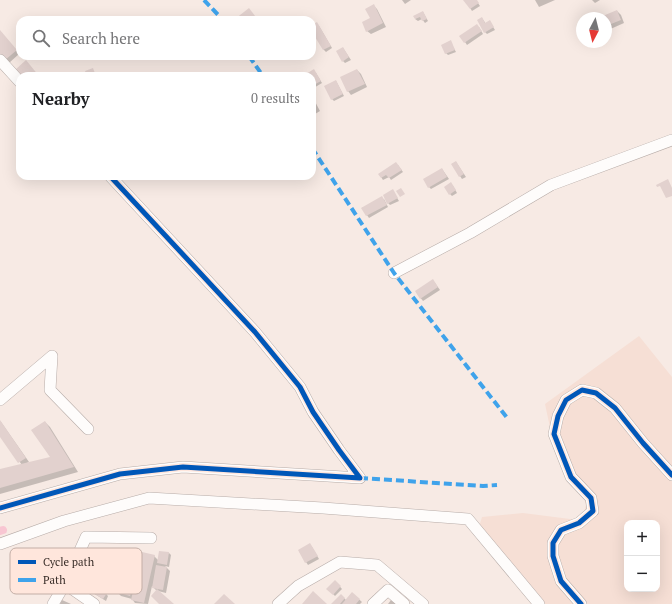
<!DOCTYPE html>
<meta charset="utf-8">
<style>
:root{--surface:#fff;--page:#f2f2f2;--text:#202124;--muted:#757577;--line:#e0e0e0}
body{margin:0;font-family:"PT Serif",serif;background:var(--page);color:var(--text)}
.controls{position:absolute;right:12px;bottom:12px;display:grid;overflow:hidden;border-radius:8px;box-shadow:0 4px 16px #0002}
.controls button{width:36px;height:36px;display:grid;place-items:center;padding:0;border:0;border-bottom:1px solid var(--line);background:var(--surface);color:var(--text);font:20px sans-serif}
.compass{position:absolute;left:576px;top:12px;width:36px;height:36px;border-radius:50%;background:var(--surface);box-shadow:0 4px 16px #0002;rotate:187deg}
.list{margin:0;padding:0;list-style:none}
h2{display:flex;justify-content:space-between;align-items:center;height:52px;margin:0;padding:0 16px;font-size:17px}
h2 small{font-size:13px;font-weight:400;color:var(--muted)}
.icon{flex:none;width:22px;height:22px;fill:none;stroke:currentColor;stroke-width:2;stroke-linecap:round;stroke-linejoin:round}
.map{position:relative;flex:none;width:672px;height:604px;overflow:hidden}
.search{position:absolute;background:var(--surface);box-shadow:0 4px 16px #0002;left:16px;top:16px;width:300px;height:44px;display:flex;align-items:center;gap:10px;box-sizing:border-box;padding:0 14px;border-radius:12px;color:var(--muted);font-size:15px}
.panel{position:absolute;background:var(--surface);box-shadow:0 4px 16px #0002;left:16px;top:72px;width:300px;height:108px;border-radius:12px}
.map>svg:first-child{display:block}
.built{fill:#f6dfd5;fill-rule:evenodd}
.shadow{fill:#0003}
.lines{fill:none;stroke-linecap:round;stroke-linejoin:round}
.canal{stroke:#f8c6d2;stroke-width:8}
.building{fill:#e2d1ce}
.minor-casing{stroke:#b7aca8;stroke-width:12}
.minor{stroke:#fefcfb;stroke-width:11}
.quiet{stroke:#3fa3eb;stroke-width:4;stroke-dasharray:8 4;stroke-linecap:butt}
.cycleway-casing{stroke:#ffe6dc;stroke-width:8}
.cycleway{stroke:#0057b8;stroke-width:5}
.key{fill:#ffe6dc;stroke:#c3aea6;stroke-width:1}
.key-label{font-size:11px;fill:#382c27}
</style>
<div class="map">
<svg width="672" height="604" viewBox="0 0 672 604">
<rect width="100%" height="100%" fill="#f7eae4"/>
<path class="built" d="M639,336l33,41v227h-129l-64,-77 3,-10 41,-4 47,6h6l8,-5 2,-10 -2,-7 -24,-33 -5,-13 -10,-47zM627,523h30v66h-30z"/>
<g class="shadow">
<path d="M402,0h9l-6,4z"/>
<path d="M465,0h11l4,6 -8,5z"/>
<path d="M535,0h20l-16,7z"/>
<path d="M592,0h8l-5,3z"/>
<path d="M374,6l3,3 9,18 -15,7 -4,-3 5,-12z"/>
<path d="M617,11l4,4 3,8 -18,8v-13h-5z"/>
<path d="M423,12l5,9 -3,2 -3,-4 -4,2 -3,-2z"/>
<path d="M482,18l4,6 4,-2 5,8 -8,4 -2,-2z"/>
<path d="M312,26h7l13,22 -6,4 -2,-2 -12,-20z"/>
<path d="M479,27l4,7 -16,11 -2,-3z"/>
<path d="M0,31l19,23 -10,9 -9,-11z"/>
<path d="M450,41l6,11 -8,3 -2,-2z"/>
<path d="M343,48l8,12 -6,3 -2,-2z"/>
<path d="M357,70l4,4 6,13 -16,8 -3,-4z"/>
<path d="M297,72l4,4h-9l-1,-1z"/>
<path d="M316,73l6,10 -10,6v-13h-7z"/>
<path d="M336,81l8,15 -10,5 -2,-2z"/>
<path d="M312,96l8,15 -5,3 -3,-3z"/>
<path d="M456,162l10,15 -4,2 -10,-15z"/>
<path d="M398,165l5,7 -12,8 -2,-3 -6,3 -4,-6z"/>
<path d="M442,169l7,10 -18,10 -2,-2z"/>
<path d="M453,186l4,7 -5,3 -2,-2z"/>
<path d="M393,191l6,10 -9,4 -2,-2z"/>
<path d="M384,199l4,8 -19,11 -7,-10z"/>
<path d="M435,283l5,7 -17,11 -7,-9z"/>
<path d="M1,422l28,40 -4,2 26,-6 -6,-36 5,5 28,45 -78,22v-24l22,-5 -22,-30z"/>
<path d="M312,547l7,12 -11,6 -9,-14z"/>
<path d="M169,553l2,2 -2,12 -4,-1 5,5 -4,22 -8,-2 15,13h-13l-3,-13 -5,-5 -4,18 -13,-1 -3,-4 -11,-3 -4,-4 23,-38 2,2h12l4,4z"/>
<path d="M78,564l8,5 -4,11 24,14 2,2 -2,5 -34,-21z"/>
<path d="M335,581l7,8 -7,7 -7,-7z"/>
<path d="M352,593l10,9 -2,2h-27l8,-9 5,5z"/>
<path d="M62,600l9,4h-11z"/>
<path d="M391,600l5,4h-8z"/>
</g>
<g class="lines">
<path class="canal" d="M0,531l3,-1"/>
</g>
<g class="building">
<path d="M463,0h14l2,3 -9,6z"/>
<path d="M374,4l9,19 -17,9 -4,-10 8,-4 -5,-9z"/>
<path d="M249,8l9,12h-23v-1z"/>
<path d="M617,10l4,10 -15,6v-8h-8z"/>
<path d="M423,11l4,8 -5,2 -2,-4 -5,2 -2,-3z"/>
<path d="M482,17l3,6 5,-3 4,7 -10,6 -7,-13z"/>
<path d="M317,22l14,24 -8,4 -11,-18v-7z"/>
<path d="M477,24l5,7 -18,12 -5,-7z"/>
<path d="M0,30l17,20 -12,10 -5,-6z"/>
<path d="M451,40l4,10 -10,4 -4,-9z"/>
<path d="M343,47l6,10 -7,5 -6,-11z"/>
<path d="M26,60l13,16h-19l-5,-6z"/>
<path d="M93,68l3,8h-9l-2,-5z"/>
<path d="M314,69l7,12 -9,5v-10h-9z"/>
<path d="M357,69l8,15 -18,8 -7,-15z"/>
<path d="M336,80l7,14 -12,6 -7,-14z"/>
<path d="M456,161l8,13 -5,3 -8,-13z"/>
<path d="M396,162l6,8 -13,8 -3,-3 -5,3 -3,-4z"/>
<path d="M442,168l5,9 -19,11 -5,-9z"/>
<path d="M668,179l4,9v8l-6,2 -6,-12 -3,1 -1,-2z"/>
<path d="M451,182l5,8 -7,5 -5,-8z"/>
<path d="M401,188l4,6 -5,3 -4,-6z"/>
<path d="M393,189l5,9 -11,6 -4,-9z"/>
<path d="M382,196l5,9 -21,11 -5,-8z"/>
<path d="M433,279l5,8 -18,12 -5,-8z"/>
<path d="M0,420l26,38 -8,5 -18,-26z"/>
<path d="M45,421l29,46 -74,21v-19l50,-12 -19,-27z"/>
<path d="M310,543l8,13 -13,7 -7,-13z"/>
<path d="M127,549l14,4 -11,43 -14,-4z"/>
<path d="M159,551l10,1 -2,13 -10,-2z"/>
<path d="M142,552l13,3 -11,48 -13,-3z"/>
<path d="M156,565l11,2 -4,23 -11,-2z"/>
<path d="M82,579l25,14 -4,6 -24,-14z"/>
<path d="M335,580l6,6 -8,9 -7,-6z"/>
<path d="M157,589l17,15h-15l-8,-8z"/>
<path d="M313,591l14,13h-25z"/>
<path d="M352,592l8,7 -4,5h-14z"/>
<path d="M224,594l11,10h-21z"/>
<path d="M341,594l4,4 -5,6h-9z"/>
</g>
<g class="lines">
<defs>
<g id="minor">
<path d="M0,60l20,22"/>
<path d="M394,273l76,-40 81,-48 121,-45"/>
<path d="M0,400l52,-44 -2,34 38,39"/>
<path d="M0,508l120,-34 63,-7 177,11 -21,-28 -26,-38 -13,-25 -45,-55 -145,-156"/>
<path d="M0,544l64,-23 85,-23 174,10 145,11 71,85"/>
<path d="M65,584l29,20"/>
<path d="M53,604l12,-20 21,-47 65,1"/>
<path d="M278,604l20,-18 42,-24 37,3 46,39"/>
<path d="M373,604l15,-14 16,14"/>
<path d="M581,604l-20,-23 -8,-25v-13l8,-13 18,-7 14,-12 -2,-13 -20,-21 -17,-43 4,-18 8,-16 16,-10 14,3 19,15 28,35 29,32"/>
</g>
</defs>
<use href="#minor" class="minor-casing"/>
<use href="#minor" class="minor"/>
<g class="quiet">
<path d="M204,0l19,20"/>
<path d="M249,56l14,20"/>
<path d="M312,148l82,125 114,146"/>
<path d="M360,478l123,8 14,-1"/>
</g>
<defs>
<g id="cycleway">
<path d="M0,508l120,-34 63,-7 177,11 -21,-28 -26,-38 -13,-25 -45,-55 -145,-156"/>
<path d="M581,604l-20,-23 -8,-25v-13l8,-13 18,-7 14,-12 -2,-13 -20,-21 -17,-43 4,-18 8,-16 16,-10 14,3 19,15 28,35 29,32"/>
</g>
</defs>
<use href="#cycleway" class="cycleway-casing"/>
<use href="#cycleway" class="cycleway"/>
</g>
<rect x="10" y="548" width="132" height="46" rx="6" class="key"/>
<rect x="18" y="560" width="18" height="4" fill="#0057b8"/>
<rect x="18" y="578" width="18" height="4" fill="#3fa3eb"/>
<g class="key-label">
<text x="43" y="566">Cycle path</text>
<text x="43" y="584">Path</text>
</g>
</svg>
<div class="controls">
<button>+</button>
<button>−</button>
</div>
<svg class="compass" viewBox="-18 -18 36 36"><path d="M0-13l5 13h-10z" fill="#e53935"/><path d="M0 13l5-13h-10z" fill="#757577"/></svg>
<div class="search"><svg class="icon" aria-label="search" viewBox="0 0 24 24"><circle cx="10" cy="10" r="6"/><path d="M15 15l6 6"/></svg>Search here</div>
<section class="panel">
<h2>Nearby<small>0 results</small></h2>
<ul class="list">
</ul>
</section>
</div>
